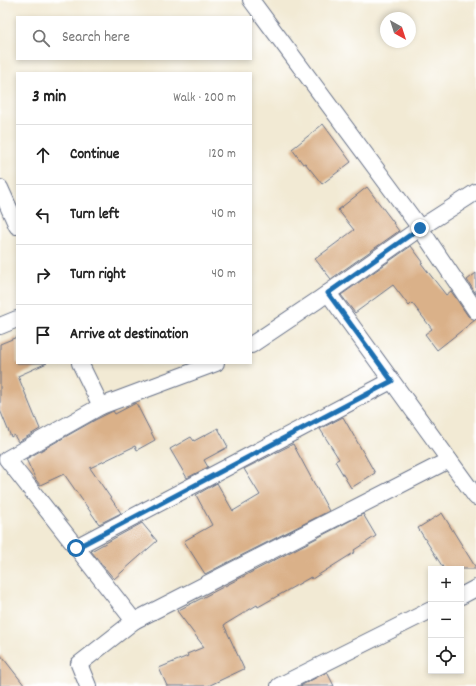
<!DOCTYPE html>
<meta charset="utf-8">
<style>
:root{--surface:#fff;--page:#f6f6f6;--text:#222;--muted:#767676;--line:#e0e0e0}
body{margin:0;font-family:Dekko,sans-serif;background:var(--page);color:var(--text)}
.controls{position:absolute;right:12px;bottom:12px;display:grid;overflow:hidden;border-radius:0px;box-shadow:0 2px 6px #0003}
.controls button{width:36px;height:36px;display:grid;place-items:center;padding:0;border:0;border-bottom:1px solid var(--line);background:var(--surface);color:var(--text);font:20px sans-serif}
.compass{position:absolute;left:380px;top:12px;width:36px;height:36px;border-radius:50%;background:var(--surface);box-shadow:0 2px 6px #0003;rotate:141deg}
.stop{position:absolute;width:12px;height:12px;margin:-9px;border:3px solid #1f6fb2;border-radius:50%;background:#fff}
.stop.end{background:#1f6fb2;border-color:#fff;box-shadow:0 1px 4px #0008}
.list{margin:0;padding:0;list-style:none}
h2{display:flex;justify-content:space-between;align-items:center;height:52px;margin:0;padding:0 16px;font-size:17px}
h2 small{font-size:13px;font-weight:400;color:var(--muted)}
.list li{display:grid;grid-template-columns:26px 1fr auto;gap:12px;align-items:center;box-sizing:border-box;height:60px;padding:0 16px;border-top:1px solid var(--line)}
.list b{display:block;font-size:15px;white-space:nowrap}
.list em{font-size:13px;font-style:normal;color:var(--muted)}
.icon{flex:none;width:22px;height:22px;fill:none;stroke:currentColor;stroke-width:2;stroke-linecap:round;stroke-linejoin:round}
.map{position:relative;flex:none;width:476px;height:686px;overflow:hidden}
.search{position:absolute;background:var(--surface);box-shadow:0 2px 6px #0003;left:16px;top:16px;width:236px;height:44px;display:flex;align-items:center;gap:10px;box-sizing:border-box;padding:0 14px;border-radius:0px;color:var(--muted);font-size:15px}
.panel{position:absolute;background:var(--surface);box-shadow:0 2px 6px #0003;left:16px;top:72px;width:236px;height:292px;border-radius:0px}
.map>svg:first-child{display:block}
.building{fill:#dab189}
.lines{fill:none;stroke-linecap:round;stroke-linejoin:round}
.minor-casing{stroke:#667087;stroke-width:18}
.minor{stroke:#fff;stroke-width:16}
.route{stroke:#1f6fb2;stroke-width:5}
</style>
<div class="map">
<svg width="476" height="686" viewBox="0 0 476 686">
<rect width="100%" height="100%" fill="#fff"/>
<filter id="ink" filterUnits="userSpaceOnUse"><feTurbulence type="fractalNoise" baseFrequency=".025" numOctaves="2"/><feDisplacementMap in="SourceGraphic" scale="8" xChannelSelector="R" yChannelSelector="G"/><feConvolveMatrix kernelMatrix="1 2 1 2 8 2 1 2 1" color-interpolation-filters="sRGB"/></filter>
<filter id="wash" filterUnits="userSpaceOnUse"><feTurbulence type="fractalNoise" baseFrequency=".012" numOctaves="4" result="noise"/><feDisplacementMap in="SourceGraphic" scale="16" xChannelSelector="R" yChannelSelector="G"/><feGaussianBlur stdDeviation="0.9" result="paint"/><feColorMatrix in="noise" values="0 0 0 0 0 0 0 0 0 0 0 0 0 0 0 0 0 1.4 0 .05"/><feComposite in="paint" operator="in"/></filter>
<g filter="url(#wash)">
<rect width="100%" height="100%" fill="#f2ead4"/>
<g id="blocks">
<g class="building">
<path d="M323,124l28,38 -29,22 -17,-21 -2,1 -11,-15z"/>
<path d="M367,187l27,36h-1l6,8 -68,48 -16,-20 39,-29 -16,-20z"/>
<path d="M411,246l12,16 -2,1 25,32 5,-4 17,25 7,4 -38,30 -12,-16 7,-5 -20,-26 -3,3 -16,-21 -38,28 -14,-18z"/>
<path d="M476,273v21l-9,-14z"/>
<path d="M17,337v26h30l-29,13 22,53 -22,13 -4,-7 -3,2 -11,-27v-66z"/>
<path d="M136,403l19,37 -18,10 -2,-4 -45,22 31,45 -22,11 -35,-50 -24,11 -4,-5 -10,-21 69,-39 18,-9 2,3z"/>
<path d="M343,417l32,56 -24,15 -16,-27 4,-2 -19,-30z"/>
<path d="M218,428l10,19 -24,13 4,7 -21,11 -17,-29 21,-12 3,4z"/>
<path d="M293,444l36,67 -124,63 -21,-33 28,-16 -16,-30 21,-12 16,28 27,-16 -16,-26z"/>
<path d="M442,513l34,55v1h-32l-26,-41z"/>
<path d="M363,514l13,22 -22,14 1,2 -43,27 -1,-2 -53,30 -1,-2 -33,20 20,44 -36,17h-41l-8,-18 29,-12 -1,-2 17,-7 -27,-36z"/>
<path d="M142,523l15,18 -43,38 -23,-28z"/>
<path d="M0,654l25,32h-25z"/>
<path d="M327,672l7,14h-34z"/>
</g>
</g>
</g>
<g filter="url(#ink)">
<use href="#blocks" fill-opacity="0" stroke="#667087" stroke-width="1"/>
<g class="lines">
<defs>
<g id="minor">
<path d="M0,188l17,38"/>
<path d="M476,192l-56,36 56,83"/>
<path d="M328,293l148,204"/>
<path d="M0,326l17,-7"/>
<path d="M251,345l67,-45 102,-72 -169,-228"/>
<path d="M80,363l21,43 -94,53 127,162"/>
<path d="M101,406l115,-43"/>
<path d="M76,547l315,-166"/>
<path d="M461,596l15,-8"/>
<path d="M88,686l-9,-22 55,-43 315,-161"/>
<path d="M279,686l152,-76"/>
</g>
</defs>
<use href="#minor" class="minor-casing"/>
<use href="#minor" class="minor"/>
</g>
</g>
<g class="lines" filter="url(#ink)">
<path class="route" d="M76,548l316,-167 -64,-88 92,-65"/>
</g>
</svg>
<div class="controls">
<button>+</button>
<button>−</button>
<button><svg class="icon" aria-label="locate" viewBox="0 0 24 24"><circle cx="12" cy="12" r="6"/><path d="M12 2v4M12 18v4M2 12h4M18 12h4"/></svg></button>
</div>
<svg class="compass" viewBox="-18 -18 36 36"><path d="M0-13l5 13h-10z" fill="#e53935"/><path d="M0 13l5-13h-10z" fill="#767676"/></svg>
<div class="stop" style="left:76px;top:548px"></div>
<div class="stop end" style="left:420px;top:228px"></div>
<div class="search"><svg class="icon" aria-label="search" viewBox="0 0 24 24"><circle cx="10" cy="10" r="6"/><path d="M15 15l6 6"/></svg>Search here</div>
<section class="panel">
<h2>3 min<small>Walk · 200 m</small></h2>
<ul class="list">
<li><svg class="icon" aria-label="ahead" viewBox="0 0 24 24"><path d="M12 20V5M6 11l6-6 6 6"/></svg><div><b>Continue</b></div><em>120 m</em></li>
<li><svg class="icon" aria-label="left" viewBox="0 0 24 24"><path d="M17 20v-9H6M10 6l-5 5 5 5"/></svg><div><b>Turn left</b></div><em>40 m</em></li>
<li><svg class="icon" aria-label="right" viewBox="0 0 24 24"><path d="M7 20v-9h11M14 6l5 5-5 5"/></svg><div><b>Turn right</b></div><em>40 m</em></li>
<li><svg class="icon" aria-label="arrive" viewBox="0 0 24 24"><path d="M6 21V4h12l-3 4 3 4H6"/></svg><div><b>Arrive at destination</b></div></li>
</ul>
</section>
</div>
